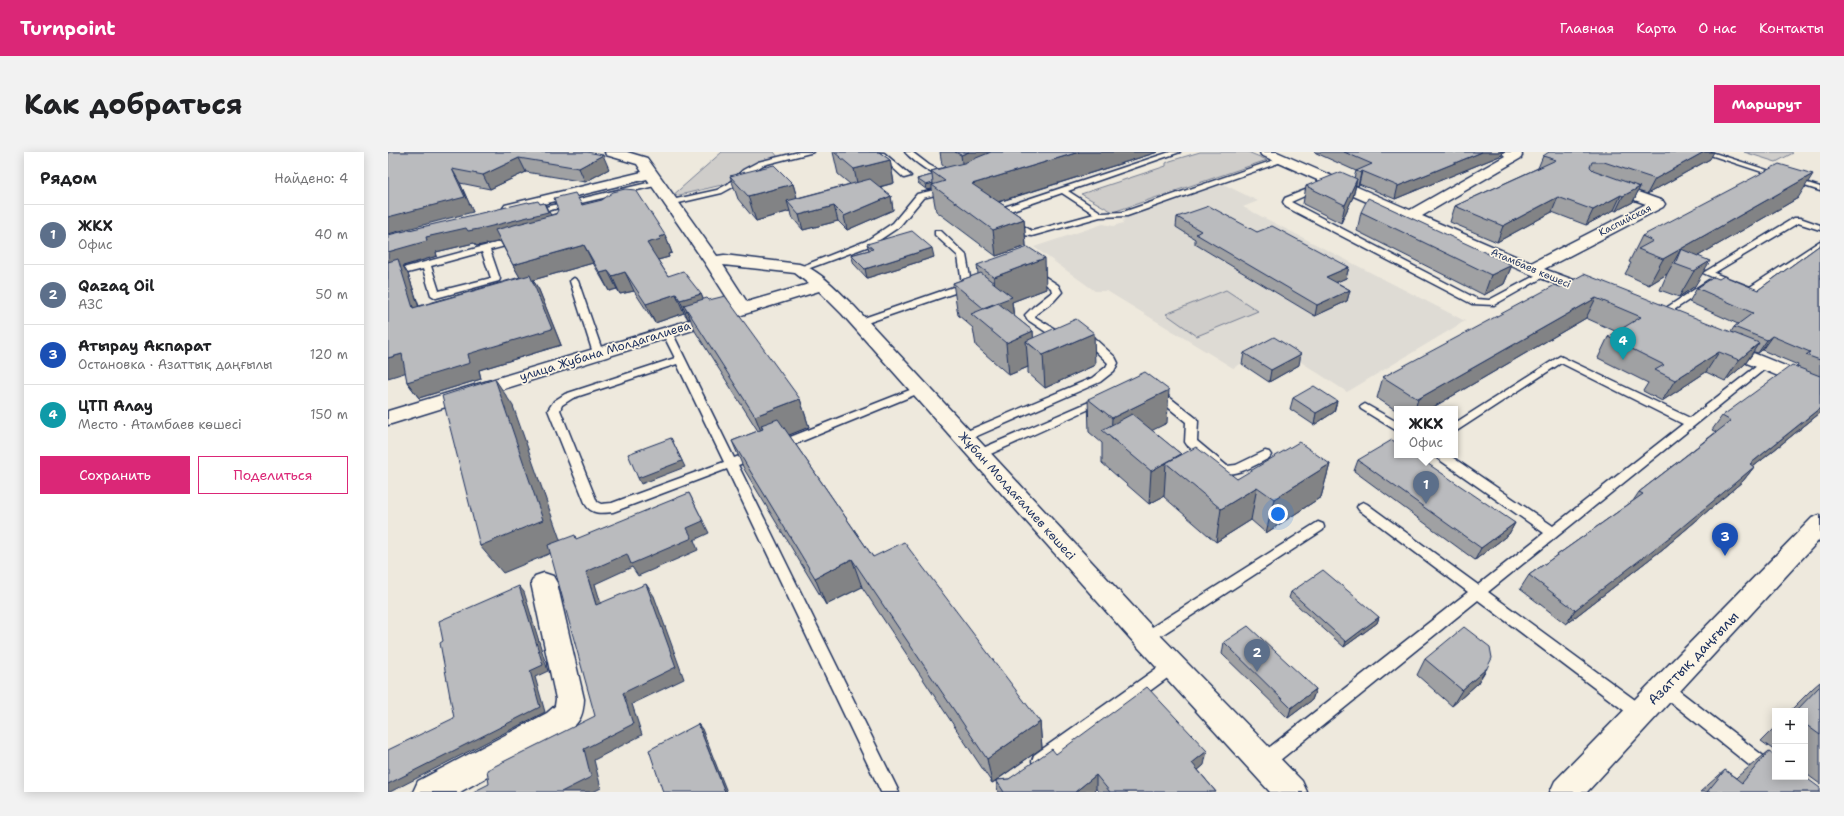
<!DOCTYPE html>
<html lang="ru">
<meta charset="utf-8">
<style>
:root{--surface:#fff;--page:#f2f2f2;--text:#202124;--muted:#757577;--line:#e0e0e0;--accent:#db2777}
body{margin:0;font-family:"Shantell Sans",sans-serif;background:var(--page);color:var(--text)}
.controls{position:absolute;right:12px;bottom:12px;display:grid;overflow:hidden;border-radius:0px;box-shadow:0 2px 10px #0003}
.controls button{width:36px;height:36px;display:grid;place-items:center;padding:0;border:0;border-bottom:1px solid var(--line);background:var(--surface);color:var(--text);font:20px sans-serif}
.you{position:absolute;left:890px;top:362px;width:14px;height:14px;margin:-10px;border:3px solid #fff;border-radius:50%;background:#1a73e8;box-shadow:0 0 0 6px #1a73e833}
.badge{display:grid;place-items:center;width:26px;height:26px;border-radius:50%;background:var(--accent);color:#fff;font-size:13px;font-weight:700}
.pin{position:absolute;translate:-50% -33px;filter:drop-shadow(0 1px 2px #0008)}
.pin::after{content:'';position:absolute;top:21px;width:14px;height:12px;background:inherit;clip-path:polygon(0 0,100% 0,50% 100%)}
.popup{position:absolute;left:1006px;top:254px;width:64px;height:52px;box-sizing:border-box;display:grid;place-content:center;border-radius:0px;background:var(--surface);filter:drop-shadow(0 1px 3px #0005);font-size:13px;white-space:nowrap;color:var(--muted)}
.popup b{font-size:15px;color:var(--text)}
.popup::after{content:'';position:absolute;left:50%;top:100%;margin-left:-8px;border:8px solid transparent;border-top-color:var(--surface)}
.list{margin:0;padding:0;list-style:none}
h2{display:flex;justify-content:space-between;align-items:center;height:52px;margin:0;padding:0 16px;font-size:17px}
h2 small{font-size:13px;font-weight:400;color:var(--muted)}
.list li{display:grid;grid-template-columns:26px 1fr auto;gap:12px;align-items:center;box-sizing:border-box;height:60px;padding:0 16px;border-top:1px solid var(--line)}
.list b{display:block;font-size:15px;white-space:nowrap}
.list p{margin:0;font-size:13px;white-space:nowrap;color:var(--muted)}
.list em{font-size:13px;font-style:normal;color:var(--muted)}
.actions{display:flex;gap:8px;padding:12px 16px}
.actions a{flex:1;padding:9px 0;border:1px solid var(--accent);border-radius:0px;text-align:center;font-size:14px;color:var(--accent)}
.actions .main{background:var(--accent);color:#fff}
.map{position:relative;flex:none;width:1432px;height:640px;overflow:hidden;border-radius:0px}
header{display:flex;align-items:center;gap:24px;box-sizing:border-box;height:56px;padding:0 20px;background:var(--accent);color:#fff}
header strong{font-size:19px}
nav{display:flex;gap:22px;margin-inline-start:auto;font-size:14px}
.intro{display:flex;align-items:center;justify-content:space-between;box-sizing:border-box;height:96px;padding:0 24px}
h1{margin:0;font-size:28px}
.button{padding:10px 18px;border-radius:0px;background:var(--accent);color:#fff;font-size:14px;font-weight:700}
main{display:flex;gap:24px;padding:0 24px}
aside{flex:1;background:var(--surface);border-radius:0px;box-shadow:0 2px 10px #0003}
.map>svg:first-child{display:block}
.built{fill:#dedbd4}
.green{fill:#cfcdca;stroke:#757e94}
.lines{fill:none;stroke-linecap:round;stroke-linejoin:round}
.lane-casing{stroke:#1b2f5e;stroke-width:3}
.street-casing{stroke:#1b2f5e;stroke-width:3}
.primary-casing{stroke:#1b2f5e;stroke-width:3}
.lane{fill:#fcf5e5;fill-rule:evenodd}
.street{fill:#fcf5e5;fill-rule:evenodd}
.primary{fill:#fcf5e5;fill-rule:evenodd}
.wall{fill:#a0a1a3;stroke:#1b2f5e;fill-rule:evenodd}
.shaded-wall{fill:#828385;stroke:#1b2f5e}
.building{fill:#babbbe;stroke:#1b2f5e}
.labels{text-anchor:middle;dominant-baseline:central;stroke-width:3.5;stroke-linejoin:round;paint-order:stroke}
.far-street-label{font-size:10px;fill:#1b2f5e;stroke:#fcf5e5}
.street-label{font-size:12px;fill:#1b2f5e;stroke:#fcf5e5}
.near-street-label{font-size:14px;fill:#1b2f5e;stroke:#fcf5e5}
</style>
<header>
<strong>Turnpoint</strong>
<nav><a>Главная</a><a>Карта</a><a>О нас</a><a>Контакты</a></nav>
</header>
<div class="intro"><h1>Как добраться</h1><a class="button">Маршрут</a></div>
<main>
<aside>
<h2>Рядом<small>Найдено: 4</small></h2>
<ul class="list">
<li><span class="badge" style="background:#5c6f8a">1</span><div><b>ЖКХ</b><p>Офис</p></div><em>40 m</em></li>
<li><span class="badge" style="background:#5c6f8a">2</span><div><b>Qazaq Oil</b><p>АЗС</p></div><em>50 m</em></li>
<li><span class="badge" style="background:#1a4fb4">3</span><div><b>Атырау Акпарат</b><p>Остановка · Азаттық даңғылы</p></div><em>120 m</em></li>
<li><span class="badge" style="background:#0f9aa8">4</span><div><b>ЦТП Алау</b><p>Место · Атамбаев көшесі</p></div><em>150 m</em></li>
</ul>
<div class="actions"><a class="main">Сохранить</a><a>Поделиться</a></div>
</aside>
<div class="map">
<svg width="1432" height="640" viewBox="0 0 1432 640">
<rect width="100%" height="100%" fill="#eee9dd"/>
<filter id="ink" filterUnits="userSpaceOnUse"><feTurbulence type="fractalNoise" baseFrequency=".025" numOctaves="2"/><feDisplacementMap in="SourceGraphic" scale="8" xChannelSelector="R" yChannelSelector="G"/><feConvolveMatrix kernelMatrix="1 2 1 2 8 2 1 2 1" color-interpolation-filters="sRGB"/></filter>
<g filter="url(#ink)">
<path class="built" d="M835,32l35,17 -15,6 222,114 -118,71 -72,-47 -42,23 -126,-77h-12l-61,-44 69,-23 10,2 10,-3 1,-6z"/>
<g class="green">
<path d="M334,0h52l4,5 -24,8 -16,8 -12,11 -55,13z"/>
<path d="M812,0h48l19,8 -154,52 -32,-18 85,-28v-3l4,-2z"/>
<path d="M1356,0h47l2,1 -17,9z"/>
<path d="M838,138l32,21 -61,25 -31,-22z"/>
</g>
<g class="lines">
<defs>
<g id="lane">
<path d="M411,0h15l-51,13 -14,9 -16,13 -11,6 -52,12 -4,-2 1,-2 50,-11 11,-6 15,-14 15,-8z"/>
<path d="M482,0l14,1 27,23 -7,2 -24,-22z"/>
<path d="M517,0h7l17,13 23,12c-10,7 -40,-17 -47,-25z"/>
<path d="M782,0h10l-112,39 34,22 21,-1 157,-54 7,2 -160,56 -27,1 -68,19 -9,-1 -26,-19v-4l4,-4zM674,41l32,21 -62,17 -27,-16 2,-3z"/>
<path d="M1313,0h10l109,35v4z"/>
<path d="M268,29l4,2 -1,2 -126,29 -4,-2 4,-2z"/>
<path d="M930,33l7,2 -34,15 186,97 12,1 53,-28 3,-1 4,3 -55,31 -22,-1 -186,-97 -3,-5 2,-4z"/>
<path d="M560,35h3v4l-28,7 -24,29 -27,18 -70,26h-6l-1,-2 71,-28 27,-18 24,-29z"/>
<path d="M1406,66h6l20,7v5l-22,-7 -84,50 36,14 70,-46v7l-66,45h-6l-45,-20z"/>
<path d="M547,79h6l25,24 5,28 3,2 -2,2 -111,38h-6l-2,-2 2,-2 107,-37 -4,-28 -23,-21z"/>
<path d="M130,85l3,1v4l-31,8 10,29 -1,2 -63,17 -5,-3 -8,-26 -35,9v-6zM94,100l9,26 -52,13 -8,-25z"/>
<path d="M645,117l25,16 4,7 -8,9 -18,13 -1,3 20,12 24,4 15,5 21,19 3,6 -4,8 -14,11 -132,58h-8l-2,-3 2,-3 132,-56 14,-11 2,-4 -22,-21 -9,-3 -28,-5 -21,-14 -3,-5 8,-8 19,-15 -1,-4 -21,-14 -1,-2z"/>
<path d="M186,126l4,3 25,72 -1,2 -4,1 -5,-3 -23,-72z"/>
<path d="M1321,128l5,3 -2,2 -52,34h-6l-2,-2z"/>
<path d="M279,177l5,3 62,126 20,-7 4,1 2,3 -2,3 -20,7 161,327h-18l-154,-323 -114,43c-10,1 -21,3 -27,-7l-38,-95 6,-9 11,-7 110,-36 -13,-26zM289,212l47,98 -112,41 -11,1 -4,-2 -37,-92 2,-5 11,-7z"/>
<path d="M1172,204l130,62 72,-56 4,-1 5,3 -283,228 158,116 2,5 -2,5 -6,2 -6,-2 -156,-118 -209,169 -6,2 -6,-2 -2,-6 2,-6 211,-165 -109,-82 -2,-3 2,-3 4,-2 4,2 111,81 66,-52 -107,-75 -2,-3h14l104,71 130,-102 -122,-61 -106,69v-9z"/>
<path d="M532,234l4,1 1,2 -1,2 -141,58h-8l-2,-3 2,-3z"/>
<path d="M768,237l4,1 36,28 2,3 -1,20 30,25 9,-1 29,-14 4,1 2,3 -2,3c-46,25 -44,19 -82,-13l-2,-3 1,-20 -34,-28 -1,-2 1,-2z"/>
<path d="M715,244l5,3 -1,2 -123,56h-8l-2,-3 2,-3z"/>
<path d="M977,252l32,18v9l-36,-22 -1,-2z"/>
<path d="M930,370l5,2 1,3 -1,3 -172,112 -5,2 -5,-2 -2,-4 2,-4z"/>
<path d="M784,507l5,2 3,5 -3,5 -131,96 -6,2 -6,-2 -2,-6 2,-6 133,-94z"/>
<path d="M1276,529l5,2 106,82v12h8l-2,4 -6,2 -6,-2 -110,-88 -3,-5 3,-5z"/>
</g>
<g id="street">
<path d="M217,0h22l20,6 70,98 7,-1 75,9c20,5 40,28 55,42l301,324 147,151 5,11h-37l-133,-146 -295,-332 -23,-23 -431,134v-14l345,-104 -28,-44 -58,-84 -137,33 -5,-1 -2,-3 2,-3 137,-33 -5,-8 -31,-9zM335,113l72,8 14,11 -62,18z"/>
<path d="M872,0h17l133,58 95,-54 -4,-4h20l1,3 -1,3 -99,58 109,47 115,-59 -43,-15 -2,-3 2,-3h10l50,18 2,3 -2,3 -119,62 57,21 2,4 -2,4 -6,1 -70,-27 -264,-117z"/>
<path d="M1333,188l99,40v13l-105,-43 -3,-4 3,-4z"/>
<path d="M156,421l9,3 4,7 27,116c-1,18 -4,22 -17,34l-107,59h-47l5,-11 129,-68 8,-7 1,-7 -25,-116 4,-7z"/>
</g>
<path id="primary" d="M1432,363v24l-233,253h-37l5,-11 257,-263z"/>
</defs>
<use href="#lane" class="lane-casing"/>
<use href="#street" class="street-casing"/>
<use href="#primary" class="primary-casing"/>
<use href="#lane" class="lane"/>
<use href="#street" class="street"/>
<use href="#primary" class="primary"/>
</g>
<g class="wall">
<path d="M0,0h199l22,17 -24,13 -59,-10 -36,17 -30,-6 13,29z"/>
<path d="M445,0h46l11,8 4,23 -14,4 11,9 2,14 -46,20 -9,-9 -35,9 -12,-14 -1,-5 -34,10 -18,-22 -8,-23 63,8 4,14 53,-14 -12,-10z"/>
<path d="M552,0h218l-159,50 25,17 2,27 -30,10 -60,-45 -4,-22 -5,1 -9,-7 -1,-4 15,-4 -1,-4 14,-4 -3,-2z"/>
<path d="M926,0h189l-1,3 -107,44 -36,-15 -1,2 -2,-1 -3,12 -12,26 -38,-19 3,-18 48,-8 2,-7z"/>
<path d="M1155,4l167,3 -63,35 -9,-3 -5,11 -17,9 -2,-1 -28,15 -34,-13 -55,30 -47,-20 5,-16 83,-38z"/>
<path d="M1410,46l-100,58 -3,30 -16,11 -19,-7 7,-16 -18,11 -24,-11 6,-11 -2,-1 13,-26z"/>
<path d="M141,51l11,1 11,11 31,-10 83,30 7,18 -4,1 1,3 -11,3 10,16 33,18 2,5 97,100 9,28 -20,8 84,122 167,165 2,26 -45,32 12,-1 47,-25 148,11 -6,5 18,22h-117l-3,-3 -3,3h-95l-2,-11 -4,2 -130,-196 -36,18 -82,-136 -12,-28 26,-10 -63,-100 -5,-13 -2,1 -4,-6 -29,10 -21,-32 -14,3 -3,-5 -8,2 -16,-28 -60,17 6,10 22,55 -82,25 2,9 -62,19 -12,-16 -19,-147zM112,89l13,24 7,12 -101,29 -11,-32 -5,-8 34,-10 -1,-4 38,-9 2,3z"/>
<path d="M973,60l151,53 -8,19 -20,11 -127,-64z"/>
<path d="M789,65l80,15 92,35 -3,11 -10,4 14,8 -3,11 -32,15 -120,-72v-5l-19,-12z"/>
<path d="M479,92l67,13 -67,21 -13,-14 -3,-9 18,-5z"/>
<path d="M1432,93v168l-67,54h1l-11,14 -79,67 -98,76 -46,-35 9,-14 104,-74 6,-9 77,-60 -4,-2 10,-14 75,-49 1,-2 -36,-15 -4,3 -4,-1 -9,12 -20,17 -19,-9 -44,29 -19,-10 5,-8 -50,-25 10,-21 9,-5 -31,-14 -156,91h-33v2l-20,-13 6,-21 177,-90 171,45 3,-5 4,-3 -49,-22 8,-14 22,-9 39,11z"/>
<path d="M589,113l69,24 -34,13 2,14 19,15v7l62,27 -50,23 -17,-15v-6l-19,8 -33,-29 -3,-18 -15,-13 -5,-32 25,-9z"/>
<path d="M856,201l55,12 -30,17 -27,-18z"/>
<path d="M905,246l44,3 -3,11 -20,13 -24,-16z"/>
<path d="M700,247l79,24 -16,7 30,24v1l56,24 93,-15 -9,33 -55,36 -15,-13 -35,22 -52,-45v-1l-15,8 -47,-41v-20l-13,-11z"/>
<path d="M970,308l157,63 -6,11 -34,26 -121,-89z"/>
<path d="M903,440l88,25 -2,6 -33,24 -55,-49z"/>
<path d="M836,490l92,47 -4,11 -24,18 -66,-64z"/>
<path d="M1037,507l62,9 -10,16 -25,22 -35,-31z"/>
<path d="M1432,530v102l-15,-11v-62h-15l23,-23z"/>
<path d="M1387,575v24l-14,-10z"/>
<path d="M1381,599l51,41h-120l25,-22 11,8 2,-2z"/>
</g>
<g class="shaded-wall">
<path d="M581,0h67l-72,27 -3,-24z"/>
<path d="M691,0h79l-183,57 -3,-25z"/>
<path d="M1094,0h21l-1,3 -107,44 3,-13z"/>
<path d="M1316,0h10l-4,7 -63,35 8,-15z"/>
<path d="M215,3l6,14 -24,13 -6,-14z"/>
<path d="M131,6l7,14 -36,17 -7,-14z"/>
<path d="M502,8l4,23 -35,9 -5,-23z"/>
<path d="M64,17l8,14 13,29 -85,22v-17z"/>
<path d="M974,19l-3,13 -1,2 3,-13z"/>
<path d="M1425,22l-15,24 -117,68v-17l-14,25 -18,11 14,-26z"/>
<path d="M969,27l-4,18 -12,26 4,-18z"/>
<path d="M545,31v3l-1,-1v4l-5,1 -1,-5z"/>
<path d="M405,32l7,24 -13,-7 3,10 -34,10 -8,-25z"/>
<path d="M1252,35l-7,15 -17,9 7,-15z"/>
<path d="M1233,43l-7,15 -28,15 7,-15z"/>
<path d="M503,44l2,14 -46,20 -3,-14z"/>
<path d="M1170,45l-6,15 -55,30 6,-16z"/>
<path d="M156,51l8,14 3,9 -62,17 -17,3 -2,-3 -38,9 1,4 -34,10 5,8 16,49 -36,-53v-18l38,-15z"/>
<path d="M446,54l4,15 -35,9 -4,-15z"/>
<path d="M636,67l2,27 -30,10 -3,-26z"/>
<path d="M277,83l7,18 -4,1 1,3 -15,4 -7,-18 13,-6z"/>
<path d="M196,93l9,18 -60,17 6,10 22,55 -82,25 2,9 -62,19 -12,-16 61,-28 55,-71 -10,-18z"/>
<path d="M544,96l2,9 -67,21 -2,-9z"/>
<path d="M657,106l1,31 -34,13 3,26 -30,-3 -2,-17 13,-5 -2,-26z"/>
<path d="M1322,109l-15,25 -16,11 15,-26z"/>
<path d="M1124,113l-8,19 -20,11 7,-20z"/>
<path d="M961,115l-3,11 -22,10 2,-11z"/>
<path d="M220,119l9,18 -8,2 -9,-18z"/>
<path d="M237,120l9,19 -14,3 -8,-18z"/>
<path d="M962,138l-3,11 -32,15 2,-11z"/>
<path d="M288,142l8,19 -29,10 -9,-19z"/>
<path d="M313,142l8,19 -25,-8 6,13 -2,1 -8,-19z"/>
<path d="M1208,146l-10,20 -156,91h-15l3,-10z"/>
<path d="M645,179l1,17 -8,-7 2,26 -19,8 -3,-32z"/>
<path d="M706,181l1,32 -50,23 -2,-33z"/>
<path d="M1384,184l-10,14 -4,3 9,-13z"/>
<path d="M1371,191l-14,21 -20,17 14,-21z"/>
<path d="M1331,200l-13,20 -44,29 13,-21z"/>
<path d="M14,202l12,16 -26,8v-20z"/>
<path d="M913,202l-2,11 -30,17 2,-12z"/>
<path d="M107,227l18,27 50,142 -60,25 -23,-27z"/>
<path d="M781,238l-2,33 -46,23 -10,-8 1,-20z"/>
<path d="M412,247l9,28 -40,16 -6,-14 -2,-4 7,18 -2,1 -11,-28z"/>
<path d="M949,249l-3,11 -20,13 2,-12z"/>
<path d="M1432,256v5l-82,66 12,-15z"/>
<path d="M283,286l14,29 -44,17 -3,-6z"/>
<path d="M793,302l-1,20 -14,-11 -2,33 -15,8 2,-33z"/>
<path d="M942,312l-9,33 -55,36 8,-34z"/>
<path d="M1366,315l-11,14 -79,67 -98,76 9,-14z"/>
<path d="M869,335l-6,33 -35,22 5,-33z"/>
<path d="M301,341l20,40 -15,7 4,10 -60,26 -6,-9 -37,17 10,33 -9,-12 -10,-33z"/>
<path d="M1127,371l-6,11 -34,26 6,-12z"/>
<path d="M464,407l10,28 -36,18 -11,-27z"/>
<path d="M258,432l8,12 30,83 -52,25 10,31 -48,25 7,28 -8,4h-32l23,-43 39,-56z"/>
<path d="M131,434l5,6 24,79 -13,6 10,35 -155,80h-2v-8l142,-113z"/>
<path d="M991,465l-2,6 -33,24 2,-5z"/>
<path d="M1099,516l-10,16 -25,22 10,-16z"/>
<path d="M928,537l-4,11 -24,18 3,-10z"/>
<path d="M652,570l2,26 -50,35 -5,-24z"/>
<path d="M310,572l4,5 25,63h-2z"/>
<path d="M819,599l-3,14 -14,12 2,-14z"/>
<path d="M708,623v14l-3,3h-18z"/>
</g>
<g class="building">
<path d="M0,0h199l16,3 -24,13 -60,-10 -36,17 -31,-6 13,28 -77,20z"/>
<path d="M446,0h45l11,8 -36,9z"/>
<path d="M567,0h14l-8,3z"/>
<path d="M603,0h88l-107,32 52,35 -31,11 -61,-45 13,-4 -14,-10 33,-8z"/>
<path d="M956,0h138l-84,34 -36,-15 -1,2 -5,-2 16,-7z"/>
<path d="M1161,0h155l-49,27 -51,-17h-12l-2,5 3,3 47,17 -17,9 -2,-1 -28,15 -35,-13 -55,29 -48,-20 101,-46 -13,-4z"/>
<path d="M1391,12l34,10 -150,85 -25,-10 15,-8 -11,-5z"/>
<path d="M386,13l19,19 -45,12 -18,-20z"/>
<path d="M953,20l16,7 -12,26 -39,-19z"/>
<path d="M544,23l1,8 -7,2 -9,-6z"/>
<path d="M482,27l21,17 -47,20 -10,-10 -35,9 -12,-14z"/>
<path d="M237,37l11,1 29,45 -5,2 1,2 -14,4 21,33 15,-5 18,23 -21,6 -4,-6 -30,10 -21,-32 -13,4 -4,-5 -8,2 -16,-28 -71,20 -18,-35 61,-16 2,-4 -4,-12 21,-5 7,12 20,-5 11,-8z"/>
<path d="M980,46l144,67 -21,10 -130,-63z"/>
<path d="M150,49l2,3 4,-1 4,9 -64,16 -16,3 -2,-3 -40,9 1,4 -39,11v-17l140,-33 1,1z"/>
<path d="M821,54l48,26 15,-6 77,41 -23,10 24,13 -33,15 -121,-71 5,-3 -24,-14z"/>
<path d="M524,79l20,17 -67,21 -14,-14 22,-6 -6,-5z"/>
<path d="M1432,93v115l-14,-5 4,-3 -38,-16 -5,4 -33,-13 19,-14 -56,-25 17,-11 5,2 5,-3 34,14z"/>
<path d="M640,95l17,11 -51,19 -17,-12z"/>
<path d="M1293,97l29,12 -16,10 -19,-7z"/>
<path d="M10,107l15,49 117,-33 22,54 -84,25 2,9 -63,19 -5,-28 -14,4v-96z"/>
<path d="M593,121l31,24 -29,11 -30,-25z"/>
<path d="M1196,122l175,69 -20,17 -20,-8 -44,28 -20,-10 9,-5 -56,-28 33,-20 -45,-19 -178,101 -35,-22 172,-92 5,2z"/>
<path d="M337,144l75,103 -45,17 -71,-111 23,-7 2,2z"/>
<path d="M610,151l35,28 -27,12 -35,-29z"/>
<path d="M688,167l18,14 -51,22 -17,-14z"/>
<path d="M886,185l27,17 -30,16 -27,-17z"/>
<path d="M1404,213l28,11v32l-70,56 4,3 -79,66 -100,77 -46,-35 114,-81 -4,-2 92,-71 -9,-5z"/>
<path d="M757,220l24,18 -57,28 -24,-19z"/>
<path d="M107,227l48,141 -63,26 -38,-150z"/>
<path d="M926,234l23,15 -21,12 -23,-15z"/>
<path d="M744,262l49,40 -30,17 -49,-41z"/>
<path d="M390,267l95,138 31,-15 136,180 -53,37 -135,-200 -37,19 -83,-137 31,-12 -2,-4z"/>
<path d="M283,286l11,23 -44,17 -10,-24z"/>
<path d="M1004,288l5,3v12h18l100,68 -34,25 -123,-88z"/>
<path d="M911,290l31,22 -56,35 -17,-12 -36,22 -55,-46 30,-16 41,32z"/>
<path d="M301,341l14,28 -16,7 5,10 -61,26 -4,-10 -41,18 10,33 50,-21 30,83 -53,26 10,31 -49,25 7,28 -30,15h-88l16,-8 -2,-14 108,-54 -47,-171 27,-10 1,4z"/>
<path d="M935,418l56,47 -33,25 -55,-50z"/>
<path d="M131,434l24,79 -13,6 10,36 -152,77v-34l66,-32 -14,-75 3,-2 -4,-20z"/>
<path d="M860,474l68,63 -25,19 -67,-66z"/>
<path d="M1076,475l26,20 2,11 -5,10 -25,22 -37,-31z"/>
<path d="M1432,534v49l-15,-11v-13h-9z"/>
<path d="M759,535l60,64 -15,12 24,29h-106l-14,-17 -21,17h-71l-8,-12 13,-1 43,-30 4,5z"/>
<path d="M310,572l27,68h-62l-14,-42z"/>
<path d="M1381,599l6,4v22h30l15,11v4h-113l18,-22 17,13z"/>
</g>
</g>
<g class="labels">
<g class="far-street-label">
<text transform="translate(1237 68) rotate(-27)">Каспийская</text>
<text transform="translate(1143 116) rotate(23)">Атамбаев көшесі</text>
</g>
<g class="street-label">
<text transform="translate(217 199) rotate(-17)">улица Жубана Молдагалиева</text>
<text transform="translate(629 344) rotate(48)">Жұбан Молдағалиев көшесі</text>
</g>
<g class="near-street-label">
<text transform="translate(1305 506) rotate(-46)">Азаттық даңғылы</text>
</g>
</g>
</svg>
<div class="controls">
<button>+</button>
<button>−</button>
</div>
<div class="you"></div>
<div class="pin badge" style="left:1038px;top:352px;background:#5c6f8a">1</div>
<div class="popup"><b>ЖКХ</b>Офис</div>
<div class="pin badge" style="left:869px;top:520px;background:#5c6f8a">2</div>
<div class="pin badge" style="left:1337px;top:404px;background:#1a4fb4">3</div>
<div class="pin badge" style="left:1235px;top:208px;background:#0f9aa8">4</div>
</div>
</main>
